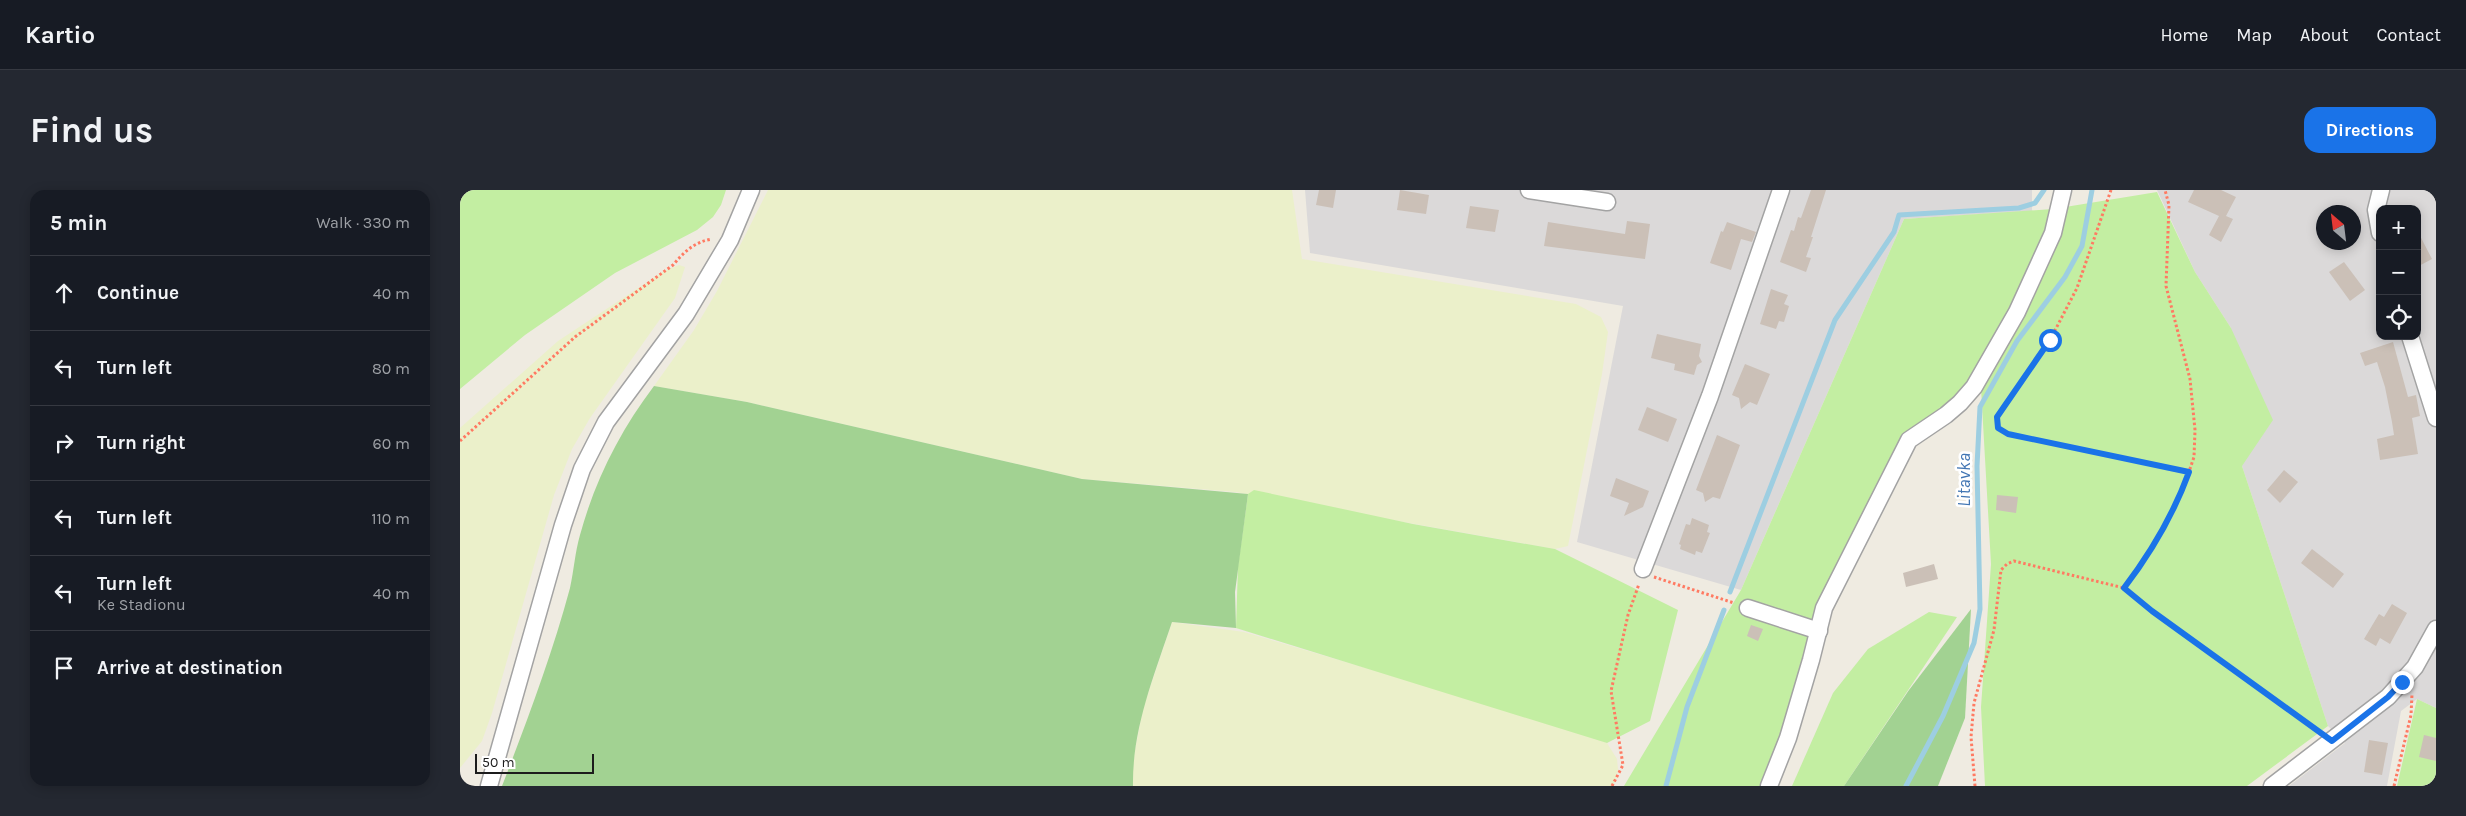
<!DOCTYPE html>
<meta charset="utf-8">
<style>
:root{--surface:#171b24;--page:#242831;--text:#f1f3f6;--muted:#9ea1a6;--line:#363941;--accent:#1a73e8}
body{margin:0;font-family:Karla,sans-serif;background:var(--page);color:var(--text)}
.controls{position:absolute;right:15px;top:15px;display:grid;overflow:hidden;border-radius:10px;box-shadow:0 2px 12px #0003}
.controls button{width:45px;height:45px;display:grid;place-items:center;padding:0;border:0;border-bottom:1px solid var(--line);background:var(--surface);color:var(--text);font:25px sans-serif}
.compass{position:absolute;left:1856px;top:15px;width:45px;height:45px;border-radius:50%;background:var(--surface);box-shadow:0 2px 12px #0003;rotate:332deg}
.scale{position:absolute;left:15px;bottom:12px;width:119px;box-sizing:border-box;padding-left:5px;border:2px solid #1c1c1c;border-top:0;font-size:14px;line-height:18px;white-space:nowrap;color:#1c1c1c;-webkit-text-stroke:4px #fff;paint-order:stroke}
.stop{position:absolute;width:15px;height:15px;margin:-11px;border:4px solid #1a73e8;border-radius:50%;background:#fff}
.stop.end{background:#1a73e8;border-color:#fff;box-shadow:0 1px 5px #0008}
.list{margin:0;padding:0;list-style:none}
h2{display:flex;justify-content:space-between;align-items:center;height:65px;margin:0;padding:0 20px;font-size:21px}
h2 small{font-size:16px;font-weight:400;color:var(--muted)}
.list li{display:grid;grid-template-columns:32px 1fr auto;gap:15px;align-items:center;box-sizing:border-box;height:75px;padding:0 20px;border-top:1px solid var(--line)}
.list b{display:block;font-size:19px;white-space:nowrap}
.list p{margin:0;font-size:16px;white-space:nowrap;color:var(--muted)}
.list em{font-size:16px;font-style:normal;color:var(--muted)}
.icon{flex:none;width:28px;height:28px;fill:none;stroke:currentColor;stroke-width:2;stroke-linecap:round;stroke-linejoin:round}
.map{position:relative;flex:none;width:1976px;height:596px;overflow:hidden;border-radius:15px}
header{display:flex;align-items:center;gap:30px;box-sizing:border-box;height:70px;padding:0 25px;background:var(--surface);border-bottom:1px solid var(--line)}
header strong{font-size:24px}
nav{display:flex;gap:28px;margin-inline-start:auto;font-size:18px}
.intro{display:flex;align-items:center;justify-content:space-between;box-sizing:border-box;height:120px;padding:0 30px}
h1{margin:0;font-size:35px}
.button{padding:12px 22px;border-radius:15px;background:var(--accent);color:#fff;font-size:18px;font-weight:700}
main{display:flex;gap:30px;padding:0 30px}
aside{flex:1;background:var(--surface);border-radius:15px;box-shadow:0 2px 12px #0003}
.map>svg:first-child{display:block}
.residential{fill:#dbd9d9;fill-rule:evenodd}
.farmland{fill:#ebf0ca}
.grass{fill:#c3eea2}
.forest{fill:#a2d292}
.lines{fill:none;stroke-linecap:round;stroke-linejoin:round}
.stream{stroke:#9dcee1;stroke-width:5}
.building{fill:#cbc0b7}
.minor-casing{stroke:#a3a3a3;stroke-width:19}
.path{stroke:#ff7a62;stroke-width:3;stroke-dasharray:2.5 2.5;stroke-linecap:butt}
.minor{stroke:#fff;stroke-width:16}
.route{stroke:#1a73e8;stroke-width:6}
.labels{text-anchor:middle;dominant-baseline:central;stroke-width:5;stroke-linejoin:round;paint-order:stroke}
.water-label{font-size:18px;font-style:italic;fill:#4175b3;stroke:#fff}
</style>
<header>
<strong>Kartio</strong>
<nav><a>Home</a><a>Map</a><a>About</a><a>Contact</a></nav>
</header>
<div class="intro"><h1>Find us</h1><a class="button">Directions</a></div>
<main>
<aside>
<h2>5 min<small>Walk · 330 m</small></h2>
<ul class="list">
<li><svg class="icon" aria-label="ahead" viewBox="0 0 24 24"><path d="M12 20V5M6 11l6-6 6 6"/></svg><div><b>Continue</b></div><em>40 m</em></li>
<li><svg class="icon" aria-label="left" viewBox="0 0 24 24"><path d="M17 20v-9H6M10 6l-5 5 5 5"/></svg><div><b>Turn left</b></div><em>80 m</em></li>
<li><svg class="icon" aria-label="right" viewBox="0 0 24 24"><path d="M7 20v-9h11M14 6l5 5-5 5"/></svg><div><b>Turn right</b></div><em>60 m</em></li>
<li><svg class="icon" aria-label="left" viewBox="0 0 24 24"><path d="M17 20v-9H6M10 6l-5 5 5 5"/></svg><div><b>Turn left</b></div><em>110 m</em></li>
<li><svg class="icon" aria-label="left" viewBox="0 0 24 24"><path d="M17 20v-9H6M10 6l-5 5 5 5"/></svg><div><b>Turn left</b><p>Ke Stadionu</p></div><em>40 m</em></li>
<li><svg class="icon" aria-label="arrive" viewBox="0 0 24 24"><path d="M6 21V4h12l-3 4 3 4H6"/></svg><div><b>Arrive at destination</b></div></li>
</ul>
</aside>
<div class="map">
<svg width="1976" height="596" viewBox="0 0 1976 596">
<rect width="100%" height="100%" fill="#efebe1"/>
<g class="residential">
<path d="M845,0h727v21l-128,8 -163,371 -164,-48 46,-236 -313,-53z"/>
<path d="M1697,0h279v518l-19,-9 -16,12 -14,75h-98l56,-43 -17,-17 -86,-260 -11,-138 -36,-56zM1920,19h37v127h-37zM1864,22h30v30h-30z"/>
</g>
<g class="farmland">
<path d="M308,0h524l10,69 274,45 25,13 7,15 -6,42 -34,172 -13,3 -320,-57 -153,-13 -335,-77 -93,-16 40,-56 23,-39z"/>
<path d="M219,75l6,2 -10,31 -85,120 -18,31 -18,46 -62,218 -10,28 -22,27v-340l98,-87 106,-70z"/>
<path d="M712,432l72,10 332,98 31,13 10,16 1,10 -2,11 -3,6h-480v-26l10,-52z"/>
</g>
<g class="grass">
<path d="M0,0h266l-5,15 -8,12 -16,13 -82,43 -90,62 -65,54z"/>
<path d="M1697,2l38,80 36,56 42,92 -31,46 86,260 -81,60h-262l-4,-79 10,-143 -10,-176 -72,47 -87,172 -12,54 -47,125h-139l117,-196 163,-371 149,-10z"/>
<path d="M794,300l159,34 142,25 123,61 -28,111 -43,22 -371,-115 2,-62 10,-72z"/>
<path d="M1469,422l28,5 -113,169h-52l41,-93 35,-44z"/>
<path d="M1957,509l19,9v78h-39z"/>
</g>
<g class="forest">
<path d="M194,196l93,16 335,77 166,15 -13,98 1,36 -64,-6c-18,54 -40,107 -39,164h-631c25,-65 50,-131 68,-198 4,-18 5,-36 10,-53 15,-55 40,-104 74,-149z"/>
<path d="M1511,419l-6,109 -27,68h-94l65,-96z"/>
</g>
<g class="lines">
<g class="stream">
<path d="M1270,402l105,-272 59,-88 5,-17 120,-7 16,-5 9,-13"/>
<path d="M1206,596l21,-79 37,-97"/>
<path d="M1446,596l37,-70 31,-73 6,-34 -3,-143 3,-59 37,-66 48,-64 17,-31 10,-56"/>
</g>
</g>
<g class="building">
<path d="M859,0h17l-3,18 -17,-3z"/>
<path d="M940,0l29,5 -3,19 -29,-4z"/>
<path d="M1351,0h15l-15,47h2l-7,20 5,1 -5,14 -26,-10 11,-32 3,1 4,-14 3,1z"/>
<path d="M1734,0h27l15,7 -10,19 7,3 -12,23 -12,-7 10,-19 -31,-14z"/>
<path d="M1010,16l29,4 -4,22 -29,-4z"/>
<path d="M1167,31l23,3 -5,35 -101,-13 4,-24 77,12z"/>
<path d="M1267,32l29,10 -4,10 -11,-3 -10,31 -21,-7 11,-32 2,1z"/>
<path d="M1957,40l15,29 -15,8z"/>
<path d="M1884,72l21,28 -15,11 -21,-29z"/>
<path d="M1311,99l17,6 -4,9 5,2 -5,16 -5,-1 -3,8 -16,-5z"/>
<path d="M1197,144l44,10 -2,12 3,6 -5,3 -3,10 -20,-5 1,-6 -24,-6z"/>
<path d="M1933,152l15,55 8,-2 4,21 -8,2 6,36 -38,6 -3,-21 17,-4 -2,-13 -7,-35 -8,-25 -12,4 -5,-13z"/>
<path d="M1285,174l25,10 -13,31 -7,-3 -9,7 -2,-11 -7,-3z"/>
<path d="M1187,217l30,12 -9,23 -30,-12z"/>
<path d="M1257,245l23,10 -20,54 -7,-2 -8,5 -2,-9 -7,-3z"/>
<path d="M1824,280l14,12 -18,21 -13,-13z"/>
<path d="M1156,288l33,13 -6,16 -19,9 5,-13 -19,-7z"/>
<path d="M1537,305l21,2 -2,16 -20,-3z"/>
<path d="M1232,328l17,7 -2,7 3,1 -8,20 -6,-2 -1,4 -15,-6 1,-4 -2,-1 7,-20 4,1z"/>
<path d="M1852,359l32,25 -11,14 -32,-25z"/>
<path d="M1474,374l4,15 -32,8 -3,-14z"/>
<path d="M1932,414l15,9 -17,31 -10,-6 -4,8 -12,-7 15,-25 5,3z"/>
<path d="M1291,435l12,4 -5,12 -11,-5z"/>
<path d="M1964,545l12,3v23l-17,-4z"/>
<path d="M1909,550l19,3 -6,32 -18,-3z"/>
</g>
<g class="lines">
<defs>
<g id="minor">
<path d="M1069,0l78,12"/>
<path d="M1920,43l-4,-23 5,-20"/>
<path d="M1950,146l26,82"/>
<path d="M1183,379l67,-173 71,-206"/>
<path d="M1288,418l71,23"/>
<path d="M29,596l74,-261 19,-56 24,-47 80,-108 44,-74 21,-50"/>
<path d="M1309,596l19,-48 23,-78 13,-52 85,-168 37,-25 14,-12 14,-16 43,-75 36,-79 10,-43"/>
<path d="M1812,596l116,-89 27,-30 21,-38"/>
</g>
</defs>
<use href="#minor" class="minor-casing"/>
<g class="path">
<path d="M1651,0l-34,98 -27,52 -53,77 1,11 10,5 181,39"/>
<path d="M0,251l115,-104 98,-72c11,-13 21,-23 39,-26"/>
<path d="M1194,387l80,26"/>
<path d="M1664,398l28,23 167,120"/>
<path d="M1152,596l11,-21 -12,-74 17,-76 11,-31"/>
<path d="M1515,596l-4,-49 3,-34 20,-73 7,-60 6,-6 7,-3 110,27 13,-17 33,-56 12,-23 12,-35 1,-27 -5,-51 -24,-93 3,-81 -4,-15"/>
<path d="M1934,596l17,-71 1,-21"/>
</g>
<use href="#minor" class="minor"/>
</g>
<g class="lines">
<path class="route" d="M1590,150l-53,77 1,11 10,6 181,38c-15,41 -39,82 -65,116l28,23 180,130 56,-44 14,-15"/>
</g>
<g class="labels">
<g class="water-label">
<text transform="translate(1504 290) rotate(-90)">Litavka</text>
</g>
</g>
</svg>
<div class="controls">
<button>+</button>
<button>−</button>
<button><svg class="icon" aria-label="locate" viewBox="0 0 24 24"><circle cx="12" cy="12" r="6"/><path d="M12 2v4M12 18v4M2 12h4M18 12h4"/></svg></button>
</div>
<svg class="compass" viewBox="-18 -18 36 36"><path d="M0-13l5 13h-10z" fill="#e53935"/><path d="M0 13l5-13h-10z" fill="#9ea1a6"/></svg>
<div class="scale">50 m</div>
<div class="stop" style="left:1590px;top:150px"></div>
<div class="stop end" style="left:1942px;top:492px"></div>
</div>
</main>
